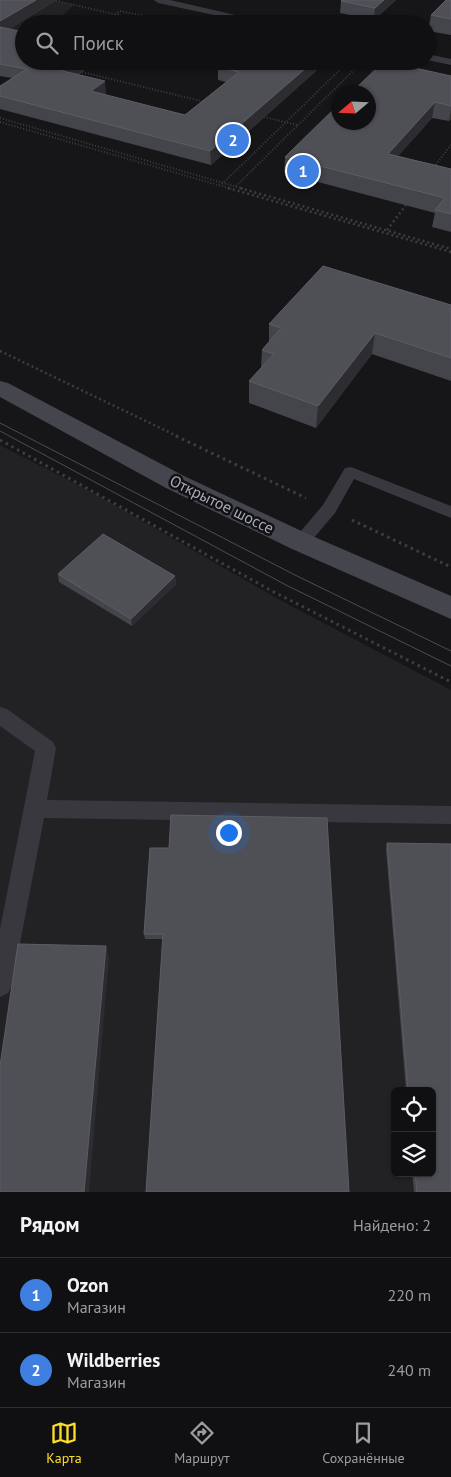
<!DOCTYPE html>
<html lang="ru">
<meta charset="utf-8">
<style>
:root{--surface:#101012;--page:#1e1e20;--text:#f1f3f6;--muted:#9c9d9f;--line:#303032;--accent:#fbde2a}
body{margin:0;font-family:"PT Sans",sans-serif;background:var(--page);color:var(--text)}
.controls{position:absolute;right:15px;bottom:15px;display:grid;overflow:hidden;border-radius:8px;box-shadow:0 1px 4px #0004}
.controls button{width:45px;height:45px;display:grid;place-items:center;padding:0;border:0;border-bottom:1px solid var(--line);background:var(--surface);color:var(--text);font:25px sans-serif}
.compass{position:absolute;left:331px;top:85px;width:45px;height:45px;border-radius:50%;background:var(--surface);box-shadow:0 1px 4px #0004;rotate:251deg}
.you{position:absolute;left:228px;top:832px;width:18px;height:18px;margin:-12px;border:4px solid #fff;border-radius:50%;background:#1a73e8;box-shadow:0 0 0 8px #1a73e833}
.badge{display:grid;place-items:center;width:32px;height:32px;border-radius:50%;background:var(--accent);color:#fff;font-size:16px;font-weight:700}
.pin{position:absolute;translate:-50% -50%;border:2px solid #fff;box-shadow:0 1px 5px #0006}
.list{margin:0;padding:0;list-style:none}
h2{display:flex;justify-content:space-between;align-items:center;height:65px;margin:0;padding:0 20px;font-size:21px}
h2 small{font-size:16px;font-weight:400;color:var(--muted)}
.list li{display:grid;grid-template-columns:32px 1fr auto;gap:15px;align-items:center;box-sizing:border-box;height:75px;padding:0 20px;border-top:1px solid var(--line)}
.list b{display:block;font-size:19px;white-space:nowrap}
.list p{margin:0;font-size:16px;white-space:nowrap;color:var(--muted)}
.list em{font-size:16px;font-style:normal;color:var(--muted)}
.icon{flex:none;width:28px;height:28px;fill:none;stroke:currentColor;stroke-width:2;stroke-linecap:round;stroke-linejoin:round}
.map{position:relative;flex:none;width:451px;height:1192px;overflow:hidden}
.search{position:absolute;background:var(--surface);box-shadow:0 1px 4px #0004;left:15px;right:15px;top:15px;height:55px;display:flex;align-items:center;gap:12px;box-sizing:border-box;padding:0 18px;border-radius:28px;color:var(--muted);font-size:19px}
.sheet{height:215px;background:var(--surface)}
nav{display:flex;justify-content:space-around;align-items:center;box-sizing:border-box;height:70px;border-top:1px solid var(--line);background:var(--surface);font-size:14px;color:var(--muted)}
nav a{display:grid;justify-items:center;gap:2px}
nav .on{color:var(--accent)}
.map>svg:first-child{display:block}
.built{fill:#222225;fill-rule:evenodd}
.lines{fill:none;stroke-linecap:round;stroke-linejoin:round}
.path-far2{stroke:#3c3d44;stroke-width:2;stroke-dasharray:1 2;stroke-linecap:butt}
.path-far1{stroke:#3c3d44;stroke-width:2.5;stroke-dasharray:2 3;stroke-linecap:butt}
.path{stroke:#3c3d44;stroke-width:3;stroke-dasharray:2.5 4;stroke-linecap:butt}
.lane{fill:#39383f;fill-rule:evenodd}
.secondary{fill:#44454d;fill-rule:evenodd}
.tram{stroke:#4b4c54;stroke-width:1}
.wall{fill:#44454a}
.shaded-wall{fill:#2d2d31}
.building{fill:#4f4f56;stroke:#5d5d65}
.labels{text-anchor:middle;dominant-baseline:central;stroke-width:5;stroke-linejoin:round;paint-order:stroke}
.street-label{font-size:16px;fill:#a7a9b8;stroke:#111113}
</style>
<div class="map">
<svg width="451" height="1192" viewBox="0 0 451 1192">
<rect width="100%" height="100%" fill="#161618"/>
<g class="built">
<path d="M0,0h53l21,5 -21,19h-29v27l-24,22z"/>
<path d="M0,445l92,47 188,108 171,90v502h-451zM395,1091h37v82h-37z"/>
</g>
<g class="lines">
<g class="path-far2">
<path d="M53,0l65,15"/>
<path d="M100,24l20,-13 25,5"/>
<path d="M106,24l12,-9 39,9"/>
<path d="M330,61l48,10"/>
<path d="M82,72l123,30"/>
<path d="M264,117l33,8"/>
<path d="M0,118l244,71"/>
<path d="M0,122l232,67"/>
<path d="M434,167l17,-22"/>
<path d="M222,184l127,-123"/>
<path d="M236,186l121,-119"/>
</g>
<g class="path-far1">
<path d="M228,188l223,64"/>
<path d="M240,188l211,61"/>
<path d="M387,230l19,-25"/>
<path d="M0,351l179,86"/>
</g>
<g class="path">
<path d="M176,436l130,62"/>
<path d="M0,440l272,151 179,91"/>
<path d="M352,520l99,47"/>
</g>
<g class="lane">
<path d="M154,0h16l104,24h-18l-98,-21z"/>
<path d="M427,54l24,5v6l-24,-5z"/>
<path d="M351,467l100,39v12l-97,-39 -19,34 -28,33 -6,2 -6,-2 -2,-4 2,-4 28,-33 22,-37z"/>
<path d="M0,707l7,2 46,33 3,6 -9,52 404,6v18l-407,-6 -32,167 -4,8 -8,4v-68l35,-178 -35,-25z"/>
</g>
<path class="secondary" d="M0,381l8,2 176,93 126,59 141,61v23l-159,-70 -126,-61 -166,-91z"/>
<g class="tram">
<path d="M0,423l295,152 156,76"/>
<path d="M0,431l286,154 165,81"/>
</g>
</g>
<g class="wall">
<path d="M0,0h57l-48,29 15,32h73l-19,14 28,19 -1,1 80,20 41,-33 -8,-2v-13l107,-4 -114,102 -211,-56v-23l12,-8 -12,-2z"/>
<path d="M396,0l-22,20 -34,-7 1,-12z"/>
<path d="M451,0v35l-23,-4 3,-16z"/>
<path d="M451,76v43l-2,2 -17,-3 -34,38 53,13v63l-19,-5 3,-14 -151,-40 1,-16z"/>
<path d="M451,305v76l-79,-27 -56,74 -67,-25v-22l12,-13 1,-18 7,-8v-18z"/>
<path d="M58,574l117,2 1,8 -44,42 -73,-44z"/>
<path d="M387,843l64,349h-37l-2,-19h20v-82h-26l-20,-242z"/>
<path d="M150,848l199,344 -186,-253h-18l-1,-5z"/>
</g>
<g class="shaded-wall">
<path d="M36,0h21l-57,34v-13z"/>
<path d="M384,0h12l-22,20 1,-12z"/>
<path d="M77,61h20l-33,23 -1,-13z"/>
<path d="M314,61h11v2l-114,102 -1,-14z"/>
<path d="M105,81l1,13 -14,10 -1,-13z"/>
<path d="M435,102l-3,16 -46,52 2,-16z"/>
<path d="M451,110v9l-2,2z"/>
<path d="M375,333l-3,21 -56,74 2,-22z"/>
<path d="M175,576l1,8 -44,42 -1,-7z"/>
<path d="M106,946l3,12 -20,234h-5z"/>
</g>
<g class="building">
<path d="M0,0h36l-36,21z"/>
<path d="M342,0h42l-9,8 -34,-7z"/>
<path d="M446,0h5v19l-20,-4z"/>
<path d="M0,27l24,5v29h53l-14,10 42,10 -14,10 94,24 54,-43 -21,-5 8,-6h88l-104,90 -210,-55v-10l27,-17 -27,-5z"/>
<path d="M384,61l67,15v30l-16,-4 -47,52 63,15v45l-16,-4 10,-12 -160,-41 53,-52v17h30v-30h-16z"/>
<path d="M323,266l128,39v53l-76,-25 -57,73 -69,-25 25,-27 -12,-4 19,-22 -12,-4z"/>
<path d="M103,534l72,42 -44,43 -73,-45z"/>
<path d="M171,815l156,3 22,374h-203l17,-258h-19l6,-86h19z"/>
<path d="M387,843l64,1v348h-34l-2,-19h17v-82h-24z"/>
<path d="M18,944l88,2 -22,246h-84v-126z"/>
</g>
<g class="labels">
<g class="street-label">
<text transform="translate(222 504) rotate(26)">Открытое шоссе</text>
</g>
</g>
</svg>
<div class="controls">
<button><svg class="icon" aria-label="locate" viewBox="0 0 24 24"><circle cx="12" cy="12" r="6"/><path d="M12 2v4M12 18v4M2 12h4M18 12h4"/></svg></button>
<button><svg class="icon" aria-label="layers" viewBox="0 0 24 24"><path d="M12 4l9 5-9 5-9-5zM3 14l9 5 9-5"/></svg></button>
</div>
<svg class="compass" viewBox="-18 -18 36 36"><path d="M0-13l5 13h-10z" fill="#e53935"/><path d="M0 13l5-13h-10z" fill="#9c9d9f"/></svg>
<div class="you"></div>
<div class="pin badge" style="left:303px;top:171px;background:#3f7fe0">1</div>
<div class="pin badge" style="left:233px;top:140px;background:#3f7fe0">2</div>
<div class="search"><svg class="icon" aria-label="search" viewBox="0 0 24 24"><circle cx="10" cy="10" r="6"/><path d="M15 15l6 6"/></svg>Поиск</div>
</div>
<section class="sheet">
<h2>Рядом<small>Найдено: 2</small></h2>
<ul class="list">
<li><span class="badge" style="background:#3f7fe0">1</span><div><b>Ozon</b><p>Магазин</p></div><em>220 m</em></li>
<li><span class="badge" style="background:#3f7fe0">2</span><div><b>Wildberries</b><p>Магазин</p></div><em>240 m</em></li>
</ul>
</section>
<nav>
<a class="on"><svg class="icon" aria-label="map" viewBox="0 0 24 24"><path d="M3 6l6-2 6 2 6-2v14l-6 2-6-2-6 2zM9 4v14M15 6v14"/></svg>Карта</a>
<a><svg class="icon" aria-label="directions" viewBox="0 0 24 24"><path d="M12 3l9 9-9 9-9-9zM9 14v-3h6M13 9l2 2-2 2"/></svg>Маршрут</a>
<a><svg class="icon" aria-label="saved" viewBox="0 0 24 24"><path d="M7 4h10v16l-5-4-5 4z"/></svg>Сохранённые</a>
</nav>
